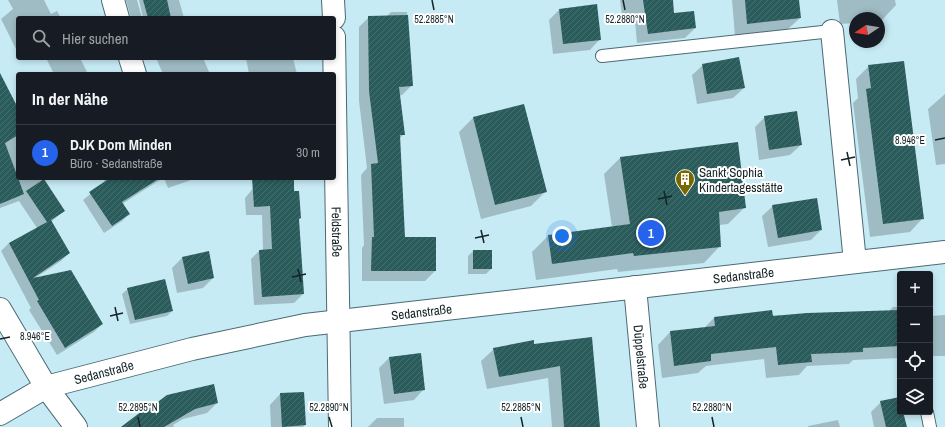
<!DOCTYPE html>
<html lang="de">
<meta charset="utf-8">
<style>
:root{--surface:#171b24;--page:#20242c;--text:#f1f3f6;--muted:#9ea1a6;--line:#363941;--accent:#2563eb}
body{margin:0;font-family:"Archivo Narrow",sans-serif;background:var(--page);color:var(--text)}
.controls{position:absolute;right:12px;bottom:12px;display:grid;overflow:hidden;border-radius:4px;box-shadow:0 2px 6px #0003}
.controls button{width:36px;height:36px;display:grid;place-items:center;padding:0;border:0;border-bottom:1px solid var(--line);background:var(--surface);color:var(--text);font:20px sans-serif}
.compass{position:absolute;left:849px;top:12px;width:36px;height:36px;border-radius:50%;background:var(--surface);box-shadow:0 2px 6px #0003;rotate:258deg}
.you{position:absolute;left:562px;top:236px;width:14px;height:14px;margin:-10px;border:3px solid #fff;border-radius:50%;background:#1a73e8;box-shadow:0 0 0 6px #1a73e833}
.badge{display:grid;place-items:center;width:26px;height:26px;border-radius:50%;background:var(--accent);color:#fff;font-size:13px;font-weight:700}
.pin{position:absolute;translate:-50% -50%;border:2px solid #fff;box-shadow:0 1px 4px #0006}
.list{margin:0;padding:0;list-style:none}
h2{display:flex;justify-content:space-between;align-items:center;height:52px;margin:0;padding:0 16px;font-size:17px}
h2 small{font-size:13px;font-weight:400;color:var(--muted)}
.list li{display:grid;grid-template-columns:26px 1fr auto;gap:12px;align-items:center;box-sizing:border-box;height:56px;padding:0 16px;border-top:1px solid var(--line)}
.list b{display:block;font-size:15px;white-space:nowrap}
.list p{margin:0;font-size:13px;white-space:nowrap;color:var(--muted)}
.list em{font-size:13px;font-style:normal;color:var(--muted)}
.icon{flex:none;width:22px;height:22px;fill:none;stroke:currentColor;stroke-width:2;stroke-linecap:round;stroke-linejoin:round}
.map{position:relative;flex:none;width:945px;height:427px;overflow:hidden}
.search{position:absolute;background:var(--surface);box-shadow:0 2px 6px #0003;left:16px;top:16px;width:320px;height:44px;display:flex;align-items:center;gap:10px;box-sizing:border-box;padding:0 14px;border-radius:4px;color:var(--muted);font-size:15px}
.panel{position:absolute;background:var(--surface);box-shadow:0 2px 6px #0003;left:16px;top:72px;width:320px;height:108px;border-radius:4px}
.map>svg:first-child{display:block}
.shadow{fill:#0003}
.building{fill:url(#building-hatch)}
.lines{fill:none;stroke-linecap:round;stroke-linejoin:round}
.lane-casing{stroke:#4a6a73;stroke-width:14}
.street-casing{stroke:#4a6a73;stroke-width:24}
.lane{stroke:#fff;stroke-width:12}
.street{stroke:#fff;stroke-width:22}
.ticks{fill:none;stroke:#152326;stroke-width:1.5}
.labels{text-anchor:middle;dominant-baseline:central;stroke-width:4;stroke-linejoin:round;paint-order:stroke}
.poi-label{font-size:13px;fill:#152326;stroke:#fff;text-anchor:start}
.street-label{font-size:13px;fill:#152326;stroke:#fff}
.ticks-label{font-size:10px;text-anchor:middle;fill:#152326;stroke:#fff;stroke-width:4;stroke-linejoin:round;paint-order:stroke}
</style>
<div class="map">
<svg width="945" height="427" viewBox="0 0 945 427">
<defs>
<pattern id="building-hatch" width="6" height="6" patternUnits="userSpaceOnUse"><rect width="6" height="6" fill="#2a5c5b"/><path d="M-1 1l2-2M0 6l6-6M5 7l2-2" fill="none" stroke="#476f6f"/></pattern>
</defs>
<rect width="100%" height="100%" fill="#c7ebf5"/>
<g class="shadow">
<path d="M8,0h36l7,14 6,-3 4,7h-43v35l-17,-34 12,-10z"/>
<path d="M126,0h11l5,18h-11z"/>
<path d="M139,0h40l5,18h-41z"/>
<path d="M620,0h52l1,14 22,14 -10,10 -48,5 -2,-22 -12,1z"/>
<path d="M732,0h66l2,18 -13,12 -52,6z"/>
<path d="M837,0h58l1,5 -14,15h-3v-2h-24v5l-15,1z"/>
<path d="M559,10l41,29 -10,11 -37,4 -4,-34z"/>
<path d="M391,12h16l5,73 -10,10 -3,1 5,38 -5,5 5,99 31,33 -10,10h-63v-33l2,-3 -3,-70 6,-7 -8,-67v-74l10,-10h17z"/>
<path d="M46,58h34l8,16h-34z"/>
<path d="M156,58h47l7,16h-47z"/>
<path d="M246,58h47l4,16h-48z"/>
<path d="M703,65l41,23 -11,10 -36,6 -5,-29z"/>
<path d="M869,66l54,152 -13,14 -40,5 -17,-134 5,-5 -2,-19z"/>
<path d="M0,75l15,29 3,-1v75h24l22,33 -13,11 18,31 -8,8 -26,17 67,46 -8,8 -37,23 -28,-45 2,-2 -30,-57 8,-8 28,-15 -18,-27 -19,7z"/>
<path d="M945,94v70l-9,1 -8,-56z"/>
<path d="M524,105l22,86 -15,15 -50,13 -22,-87 14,-14z"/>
<path d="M765,117l36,28 -11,10 -31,5 -4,-33z"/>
<path d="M620,158l125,49 -17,17 -9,1 1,21 -16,17 -86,9 -1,-3 -81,11 -4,-28 16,-16 64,-9 -8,-53z"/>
<path d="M103,178h60l-41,26 7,10 -7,7 -18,12 -21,-33 22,-18z"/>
<path d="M164,178h33l-29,10z"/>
<path d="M262,178h31l5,42 5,74 -9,9 -40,2 -3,-46 8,-8 4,-1 -1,-35h-16l-1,-17z"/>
<path d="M773,206l48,24 -10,10 -43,7 -6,-31z"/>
<path d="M473,251l18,18 -5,5h-18v-18z"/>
<path d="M182,258l31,20 -10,10 -26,5 -5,-25z"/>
<path d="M128,289l44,22 -5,5 -37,8 -8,-30z"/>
<path d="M893,307h7v51l-47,2 -4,4 -42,2 -8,9 -33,3 -2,-19 -58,7 -8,7 -36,5 -4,-33 12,-13 34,-4 10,-10 175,-7z"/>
<path d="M945,315v41h-15v-40z"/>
<path d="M591,338l8,89h-47l-4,-49 -61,11 -6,-28 13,-12z"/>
<path d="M389,358l35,31 -10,11 -30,4 -5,-36z"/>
<path d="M280,394l25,31 -2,2h-32l-1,-22z"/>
<path d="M881,402h19v10h2l4,15h-32l-3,-15z"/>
<path d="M217,403l-10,10 -24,6 -10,6 1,2h-51l32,-22z"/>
<path d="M377,418h27v9h-36z"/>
<path d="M838,420l2,7h-32v-1z"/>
</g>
<g class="building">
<path d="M143,0h24l4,18h-23z"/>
<path d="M643,0h30l1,13 20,-2 2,17 -48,6z"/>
<path d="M745,0h54l2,18 -54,6z"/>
<path d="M597,4l4,36 -38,4 -4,-35z"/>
<path d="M408,15l5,71 -14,1 6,48h-5l5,102h31v34h-65l1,-34h2l-3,-73 7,-1 -9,-72 -1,-75z"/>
<path d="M739,57l6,31 -38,6 -5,-30z"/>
<path d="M904,61l20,158 -41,5 -17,-135 5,-1 -3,-23z"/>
<path d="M0,73l18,35v27l-13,8 19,51 -24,10z"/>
<path d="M524,104l23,88 -52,13 -22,-88z"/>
<path d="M797,111l5,34 -33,5 -5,-34z"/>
<path d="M738,142l8,66 -27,4 2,35 -87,9 -1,-3 -81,11 -4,-29 82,-11 -10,-67z"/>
<path d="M110,178h50l-38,24 8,12 -18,12 -23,-34z"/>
<path d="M252,178h42v13h5l2,27 -2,1 5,75 -42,3 -3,-47 13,-1 -2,-43 -16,1z"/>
<path d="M44,179l21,32 -14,9 19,33 -37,25 38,-8 32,54 -38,24 -28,-47 2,-1 -30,-57 38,-21 -21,-31z"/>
<path d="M817,198l5,32 -44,8 -6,-33z"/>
<rect x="473" y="250" width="19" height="19"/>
<path d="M209,251l5,27 -26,6 -6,-27z"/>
<path d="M165,279l8,32 -38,9 -8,-32z"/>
<path d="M772,310l1,6 34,-3 93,-3v36l-37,2v4l-52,2 1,8 -34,3 -2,-18 -65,7v7l-37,5 -4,-35 45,-5 -1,-9z"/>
<path d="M592,337l8,90h-36l-4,-61 -61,11 -6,-29 41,-8v4z"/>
<path d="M421,353l4,37 -31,4 -5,-37z"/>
<path d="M214,384l4,19 -23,6 -31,18h-43l30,-23 6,12 -2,-12 12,-9z"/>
<path d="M304,392l2,33 -24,2 -2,-34z"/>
<path d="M900,397v15h3l4,15h-21l-6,-26z"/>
</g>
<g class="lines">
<defs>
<g id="lane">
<path d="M602,56l230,-25"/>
<path d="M927,412l3,15"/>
</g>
<g id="street">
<path d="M113,0l5,18"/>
<path d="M333,0l1,18"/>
<path d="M832,31l23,231"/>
<path id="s1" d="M334,37l6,390"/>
<path d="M130,58l5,16"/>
<path id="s2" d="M635,287l13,140"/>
<path d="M0,309l46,78 30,40"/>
<path id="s3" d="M0,414l46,-27 146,-38 113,-24 640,-73"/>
</g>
</defs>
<use href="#lane" class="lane-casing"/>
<use href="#street" class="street-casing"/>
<use href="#lane" class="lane"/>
<use href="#street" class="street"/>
</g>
<path class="ticks" d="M432,0l2,10M623,0l2,10M935,140l10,-2M847,152l3,14M841,160l14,-3M664,191l3,14M658,199l14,-3M481,230l3,13M475,238l14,-3M298,269l3,13M292,277l14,-3M115,307l3,14M110,316l13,-3M0,339l10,-2M138,417l2,10M329,417l3,10M521,417l2,10M712,417l2,10"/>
<defs>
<symbol id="building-pin" viewBox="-11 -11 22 30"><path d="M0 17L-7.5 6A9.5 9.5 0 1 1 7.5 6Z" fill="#776800" stroke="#fff"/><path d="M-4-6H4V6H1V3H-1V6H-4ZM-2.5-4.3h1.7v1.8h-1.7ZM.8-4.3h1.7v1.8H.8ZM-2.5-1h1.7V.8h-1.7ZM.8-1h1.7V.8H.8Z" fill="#fff"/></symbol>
</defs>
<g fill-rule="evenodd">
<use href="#building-pin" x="674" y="168" width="22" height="30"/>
</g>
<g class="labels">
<g class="poi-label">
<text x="699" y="172">Sankt Sophia<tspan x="699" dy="15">Kindertagesstätte</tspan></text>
</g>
<g class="street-label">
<text stroke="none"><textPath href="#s1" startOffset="195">Feldstraße</textPath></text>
<text stroke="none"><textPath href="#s3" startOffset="761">Sedanstraße</textPath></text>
<text stroke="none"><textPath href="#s3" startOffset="437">Sedanstraße</textPath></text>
<text stroke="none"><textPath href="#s2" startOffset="70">Düppelstraße</textPath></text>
<text stroke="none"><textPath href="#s3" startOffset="113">Sedanstraße</textPath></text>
</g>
</g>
<g class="ticks-label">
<text x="434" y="23">52.2885°N</text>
<text x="625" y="23">52.2880°N</text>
<text x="910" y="144">8.946°E</text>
<text x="35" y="340">8.946°E</text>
<text x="138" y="411">52.2895°N</text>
<text x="329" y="411">52.2890°N</text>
<text x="521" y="411">52.2885°N</text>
<text x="712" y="411">52.2880°N</text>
</g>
</svg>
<div class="controls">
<button>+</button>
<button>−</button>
<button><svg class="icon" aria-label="locate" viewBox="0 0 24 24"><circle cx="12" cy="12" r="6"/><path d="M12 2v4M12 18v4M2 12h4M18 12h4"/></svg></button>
<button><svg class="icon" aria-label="layers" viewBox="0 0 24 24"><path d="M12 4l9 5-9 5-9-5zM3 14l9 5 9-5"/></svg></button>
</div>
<svg class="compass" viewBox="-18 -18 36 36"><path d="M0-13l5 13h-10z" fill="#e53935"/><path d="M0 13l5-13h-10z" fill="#9ea1a6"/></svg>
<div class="you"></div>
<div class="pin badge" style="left:651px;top:233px">1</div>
<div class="search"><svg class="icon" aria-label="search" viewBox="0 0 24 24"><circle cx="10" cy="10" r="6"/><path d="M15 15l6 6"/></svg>Hier suchen</div>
<section class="panel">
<h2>In der Nähe<small></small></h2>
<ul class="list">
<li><span class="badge">1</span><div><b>DJK Dom Minden</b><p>Büro · Sedanstraße</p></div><em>30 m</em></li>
</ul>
</section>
</div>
